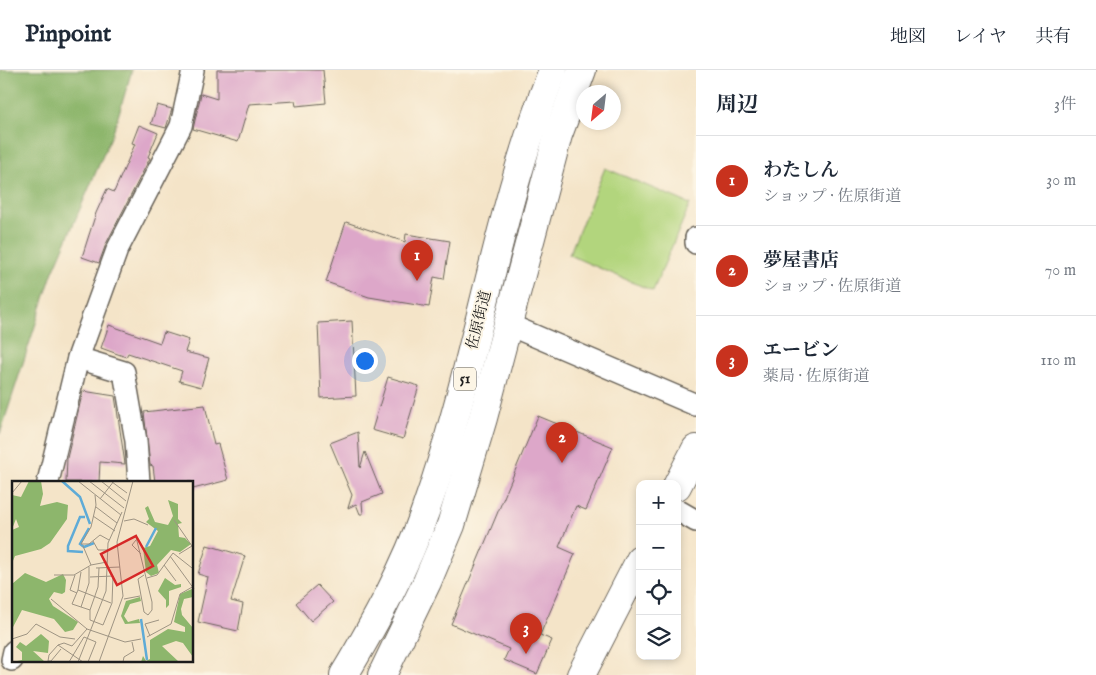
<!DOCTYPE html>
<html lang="ja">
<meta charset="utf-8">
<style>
:root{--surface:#fff;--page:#f6f6f7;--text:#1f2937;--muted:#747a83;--line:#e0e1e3;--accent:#c8321e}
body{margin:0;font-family:"IM FELL English","Noto Serif JP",serif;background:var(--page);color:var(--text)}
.controls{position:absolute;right:15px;bottom:15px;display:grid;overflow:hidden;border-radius:10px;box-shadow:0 2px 8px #0003}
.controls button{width:45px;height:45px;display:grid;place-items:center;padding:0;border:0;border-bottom:1px solid var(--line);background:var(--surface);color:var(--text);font:25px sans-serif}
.compass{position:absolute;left:576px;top:15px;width:45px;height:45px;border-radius:50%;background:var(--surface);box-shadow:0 2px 8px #0003;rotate:208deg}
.you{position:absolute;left:364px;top:290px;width:18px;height:18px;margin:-12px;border:4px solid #fff;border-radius:50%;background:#1a73e8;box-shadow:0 0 0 8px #1a73e833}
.badge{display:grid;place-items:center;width:32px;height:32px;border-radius:50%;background:var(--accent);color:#fff;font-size:16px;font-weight:700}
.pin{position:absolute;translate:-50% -41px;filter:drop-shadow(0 1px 2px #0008)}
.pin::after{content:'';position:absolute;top:26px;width:18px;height:15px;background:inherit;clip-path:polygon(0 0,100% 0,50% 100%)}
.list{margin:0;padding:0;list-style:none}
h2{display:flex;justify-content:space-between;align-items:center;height:65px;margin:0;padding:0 20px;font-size:21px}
h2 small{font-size:16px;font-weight:400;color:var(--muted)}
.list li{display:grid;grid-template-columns:32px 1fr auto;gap:15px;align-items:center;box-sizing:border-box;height:90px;padding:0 20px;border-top:1px solid var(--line)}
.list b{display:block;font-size:19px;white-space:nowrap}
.list p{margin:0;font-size:16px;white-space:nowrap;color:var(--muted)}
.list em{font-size:16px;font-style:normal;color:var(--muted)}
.icon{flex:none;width:28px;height:28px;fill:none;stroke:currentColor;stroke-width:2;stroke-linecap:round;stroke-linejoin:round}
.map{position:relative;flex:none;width:696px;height:605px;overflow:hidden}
header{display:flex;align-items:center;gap:30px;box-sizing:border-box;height:70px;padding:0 25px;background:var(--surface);border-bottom:1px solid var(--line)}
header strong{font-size:24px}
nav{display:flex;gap:28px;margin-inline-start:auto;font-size:18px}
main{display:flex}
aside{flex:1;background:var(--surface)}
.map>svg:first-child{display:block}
.green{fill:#b2d57d;stroke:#67784c}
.forest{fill:#8db66c;stroke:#546944}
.building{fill:#dda7c9}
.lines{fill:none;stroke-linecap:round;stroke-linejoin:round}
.street-casing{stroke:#686258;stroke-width:24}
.secondary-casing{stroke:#686258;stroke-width:30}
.highway-casing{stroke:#686258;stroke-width:30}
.street{stroke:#fff;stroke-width:21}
.secondary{stroke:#fff;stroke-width:28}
.highway{stroke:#fff;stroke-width:28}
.labels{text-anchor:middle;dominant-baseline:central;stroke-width:4;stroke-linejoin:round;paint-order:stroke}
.shield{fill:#fcf5e5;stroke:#5f5d58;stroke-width:1}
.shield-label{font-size:14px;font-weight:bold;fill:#1c1c1c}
.street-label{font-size:15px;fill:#1c1c1c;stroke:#fcf5e5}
.inset-river{fill:none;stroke:#5eabd7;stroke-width:2.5}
.inset-road{fill:none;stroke:#9e9483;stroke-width:1}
.view{fill:#d62828;fill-opacity:0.15;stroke:#d62828;stroke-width:2.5}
.inset-edge{fill:none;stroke:#1c1c1c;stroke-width:2.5}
</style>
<header>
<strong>Pinpoint</strong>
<nav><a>地図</a><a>レイヤ</a><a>共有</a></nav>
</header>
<main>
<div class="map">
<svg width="696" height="605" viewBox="0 0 696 605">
<rect width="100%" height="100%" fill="#fcf5e5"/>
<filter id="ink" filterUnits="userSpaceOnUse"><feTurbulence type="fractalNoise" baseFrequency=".02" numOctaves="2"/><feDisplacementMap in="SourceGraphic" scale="10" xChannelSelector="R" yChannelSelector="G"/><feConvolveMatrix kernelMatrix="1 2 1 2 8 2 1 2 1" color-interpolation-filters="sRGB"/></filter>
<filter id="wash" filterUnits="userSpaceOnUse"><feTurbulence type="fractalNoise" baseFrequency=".0096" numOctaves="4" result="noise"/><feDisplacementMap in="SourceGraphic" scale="20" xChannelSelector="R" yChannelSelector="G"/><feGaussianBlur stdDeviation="1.12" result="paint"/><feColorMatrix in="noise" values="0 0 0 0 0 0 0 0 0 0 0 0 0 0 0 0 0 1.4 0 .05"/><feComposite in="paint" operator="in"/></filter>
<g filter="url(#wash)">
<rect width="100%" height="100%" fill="#f4e4c8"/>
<path class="green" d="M605,98l85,36 -37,87 -84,-36z"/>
<path class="forest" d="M0,0h132l-18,60 -62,144 -52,160z"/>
<g id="blocks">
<g class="building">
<path d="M217,0h106l3,33 -30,3 -1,-5 -46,3 -11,38 -45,-13 8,-35 16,5z"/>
<path d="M157,35l15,4 -6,19 -15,-4z"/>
<path d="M139,55l19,8 -10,24 2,1 -44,86 -7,19 -17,-6 14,-44 11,-24 7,3 21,-48 -3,-1z"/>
<path d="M346,152l59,20 1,-8 44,7 -6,38 -10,-2 -5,30 -60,-10 -43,-15z"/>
<path d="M352,251l4,75 -35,2 -3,-75z"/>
<path d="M109,255l51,18 4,-11 25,8 -4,12 24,6 -8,29 -22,-6 3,-10 -54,-18 -2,4 -25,-9z"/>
<path d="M388,307l31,9 -16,53 -31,-9z"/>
<path d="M83,321l32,5 10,68 -25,-2 -1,20h-33l1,-24z"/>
<path d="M205,335l9,40 4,-1 10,36 -35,9 -1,-7h-37l-2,-16 -3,-1 -6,-53z"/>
<path d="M538,346l75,31 -27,63 -10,-4 -17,41 16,7 -35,81 12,5 -15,34 -33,-14 5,-11 -58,-25z"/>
<path d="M358,362l2,36 5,-16 17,42 -20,8 1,12h-3l-4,-10 -8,4 4,-13 -22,-52z"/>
<path d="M207,475l38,11 -14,45 12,3 -5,27 -40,-9 10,-45 -10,-3z"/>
<path d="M317,515l16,17 -22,19 -15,-18z"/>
</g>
</g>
</g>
<g filter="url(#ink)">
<use href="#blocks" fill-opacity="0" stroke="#686258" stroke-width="1"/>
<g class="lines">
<defs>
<g id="street">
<path d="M696,168v5"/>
<path d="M507,254l189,81"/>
<path d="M78,288l46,14 12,69 3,41"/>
<path d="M48,412l30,-124 39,-108 64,-124 12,-56"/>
<path d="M677,440l19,11"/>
<path d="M12,590l2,-9"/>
</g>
<g id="secondary">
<path d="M677,416l19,-37"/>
<path d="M581,605l59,-115"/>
</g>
<g id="highway">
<path d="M344,605c31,-52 62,-108 82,-166 51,-144 70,-297 127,-439"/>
<path d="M382,605l45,-93 24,-57 32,-107 75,-283 24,-65"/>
</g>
</defs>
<use href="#street" class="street-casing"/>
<use href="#secondary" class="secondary-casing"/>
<use href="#highway" class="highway-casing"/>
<use href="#street" class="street"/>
<use href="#secondary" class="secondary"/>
<use href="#highway" class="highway"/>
</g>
</g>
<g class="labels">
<rect class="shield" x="454" y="297.5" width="22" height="23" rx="4"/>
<g class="shield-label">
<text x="465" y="309">51</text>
</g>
<g class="street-label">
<text transform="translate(479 250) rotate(-76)">佐原街道</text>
</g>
</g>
<g transform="translate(12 411)">
<rect width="181" height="181" fill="#f4e4c8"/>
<path d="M17,0h12l2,13 -3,12 17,-4 11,3 -1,14 -17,24 -9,6 -26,7 -3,7v-33l7,-3 -3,-8 -4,10v-34l9,2zM156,19l10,4v15l4,4 -4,1 1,13 6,1 6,6 -11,8 -9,-2 -14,15 2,8 -8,3 -5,-4 -3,-24 7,-2 8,-15 -12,-9 3,-3 -4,-11 3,-2 7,16 13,3 5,-9zM13,92l21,9 17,-8 3,6 -1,12 -3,2 -8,-2 -5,7 4,7 25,16 -5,8 -8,2 -11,-13 -32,-9 -10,19v-45zM153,97l10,7 6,-1v3l-12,4v14l-3,3v-8l-8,-9zM180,108l1,8 -9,2 -3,10 1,6 11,13v29l-10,-14 -7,-2 -14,5 17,16h-38l2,-6 3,5 4,-2v-19l18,-11 17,3v-5l-11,-5 6,-28zM128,116l1,4 -11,3 -6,12 4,6 11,-3 1,4 -15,1 -4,-8 5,-15zM29,153l8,7 -1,12 -15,-2 12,11h-33l10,-2v-8l-6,-5 4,-5 6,4z" fill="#8db66c"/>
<path class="inset-river" d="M50,0l18,16 10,27M77,47l-9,16 4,3 10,-4M134,66l10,-19M71,71l-15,-1v-5l12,-29h5M129,138l6,41"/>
<path class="inset-road" d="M66,0l43,34M77,0l35,27M89,0l25,20M100,1l15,11M0,12l10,-12M83,14l1,10 -5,22 -10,17h8l11,-9 9,5M88,18l14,-18M84,26l21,16M81,35l22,15M162,39l18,26 -13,8M112,40l10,-2 14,6M124,56l16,65v8l-4,5 -4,-3 -6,-33 6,-4M124,59l-4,5 9,9M81,60l5,9h9M71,65l8,19M158,75l24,33M152,84l12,16M84,87l24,-1M69,91l-3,18 33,13M42,94h20l17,-10 16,-3M63,94l-5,15 7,3M135,97l10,-3 16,-22 19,15M66,109l-6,14 18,6v10l13,5 9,-22 1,-27 -23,1M39,118l36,30 38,13 16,-3M112,118l16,-3M69,126l8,-24v-16M78,129l8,-23 1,-19M138,155l-5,-12 14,-4M135,156l24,-13 9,-30 14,-8M0,158l15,-5 9,-10 24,13 15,2M39,180h-3l1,-6 9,-10M39,180l10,-12M57,181l15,-25 12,5 -8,20M66,181l28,-71 2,-48 14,-31M71,181l-25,-17 6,-2 8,3 15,-17M87,181l24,-66 -6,-54 16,-61M111,181l1,-5 10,-6 -2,-9"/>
<path class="view" d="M124,55l17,30 -36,19 -16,-31z"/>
<rect width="181" height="181" class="inset-edge"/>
</g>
</svg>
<div class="controls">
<button>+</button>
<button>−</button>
<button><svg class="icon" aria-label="locate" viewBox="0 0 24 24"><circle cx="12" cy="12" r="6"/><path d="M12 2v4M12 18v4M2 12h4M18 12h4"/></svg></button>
<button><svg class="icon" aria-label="layers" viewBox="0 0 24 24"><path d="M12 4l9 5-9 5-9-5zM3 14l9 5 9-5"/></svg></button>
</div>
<svg class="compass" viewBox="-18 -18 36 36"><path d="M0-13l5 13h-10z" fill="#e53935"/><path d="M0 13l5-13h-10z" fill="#747a83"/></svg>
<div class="you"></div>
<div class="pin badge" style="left:417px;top:211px">1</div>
<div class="pin badge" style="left:562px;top:393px">2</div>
<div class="pin badge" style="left:526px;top:584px">3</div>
</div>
<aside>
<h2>周辺<small>3件</small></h2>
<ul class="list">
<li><span class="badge">1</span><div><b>わたしん</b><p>ショップ · 佐原街道</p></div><em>30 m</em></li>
<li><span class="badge">2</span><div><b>夢屋書店</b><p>ショップ · 佐原街道</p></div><em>70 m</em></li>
<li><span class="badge">3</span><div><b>エービン</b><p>薬局 · 佐原街道</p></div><em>110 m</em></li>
</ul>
</aside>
</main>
